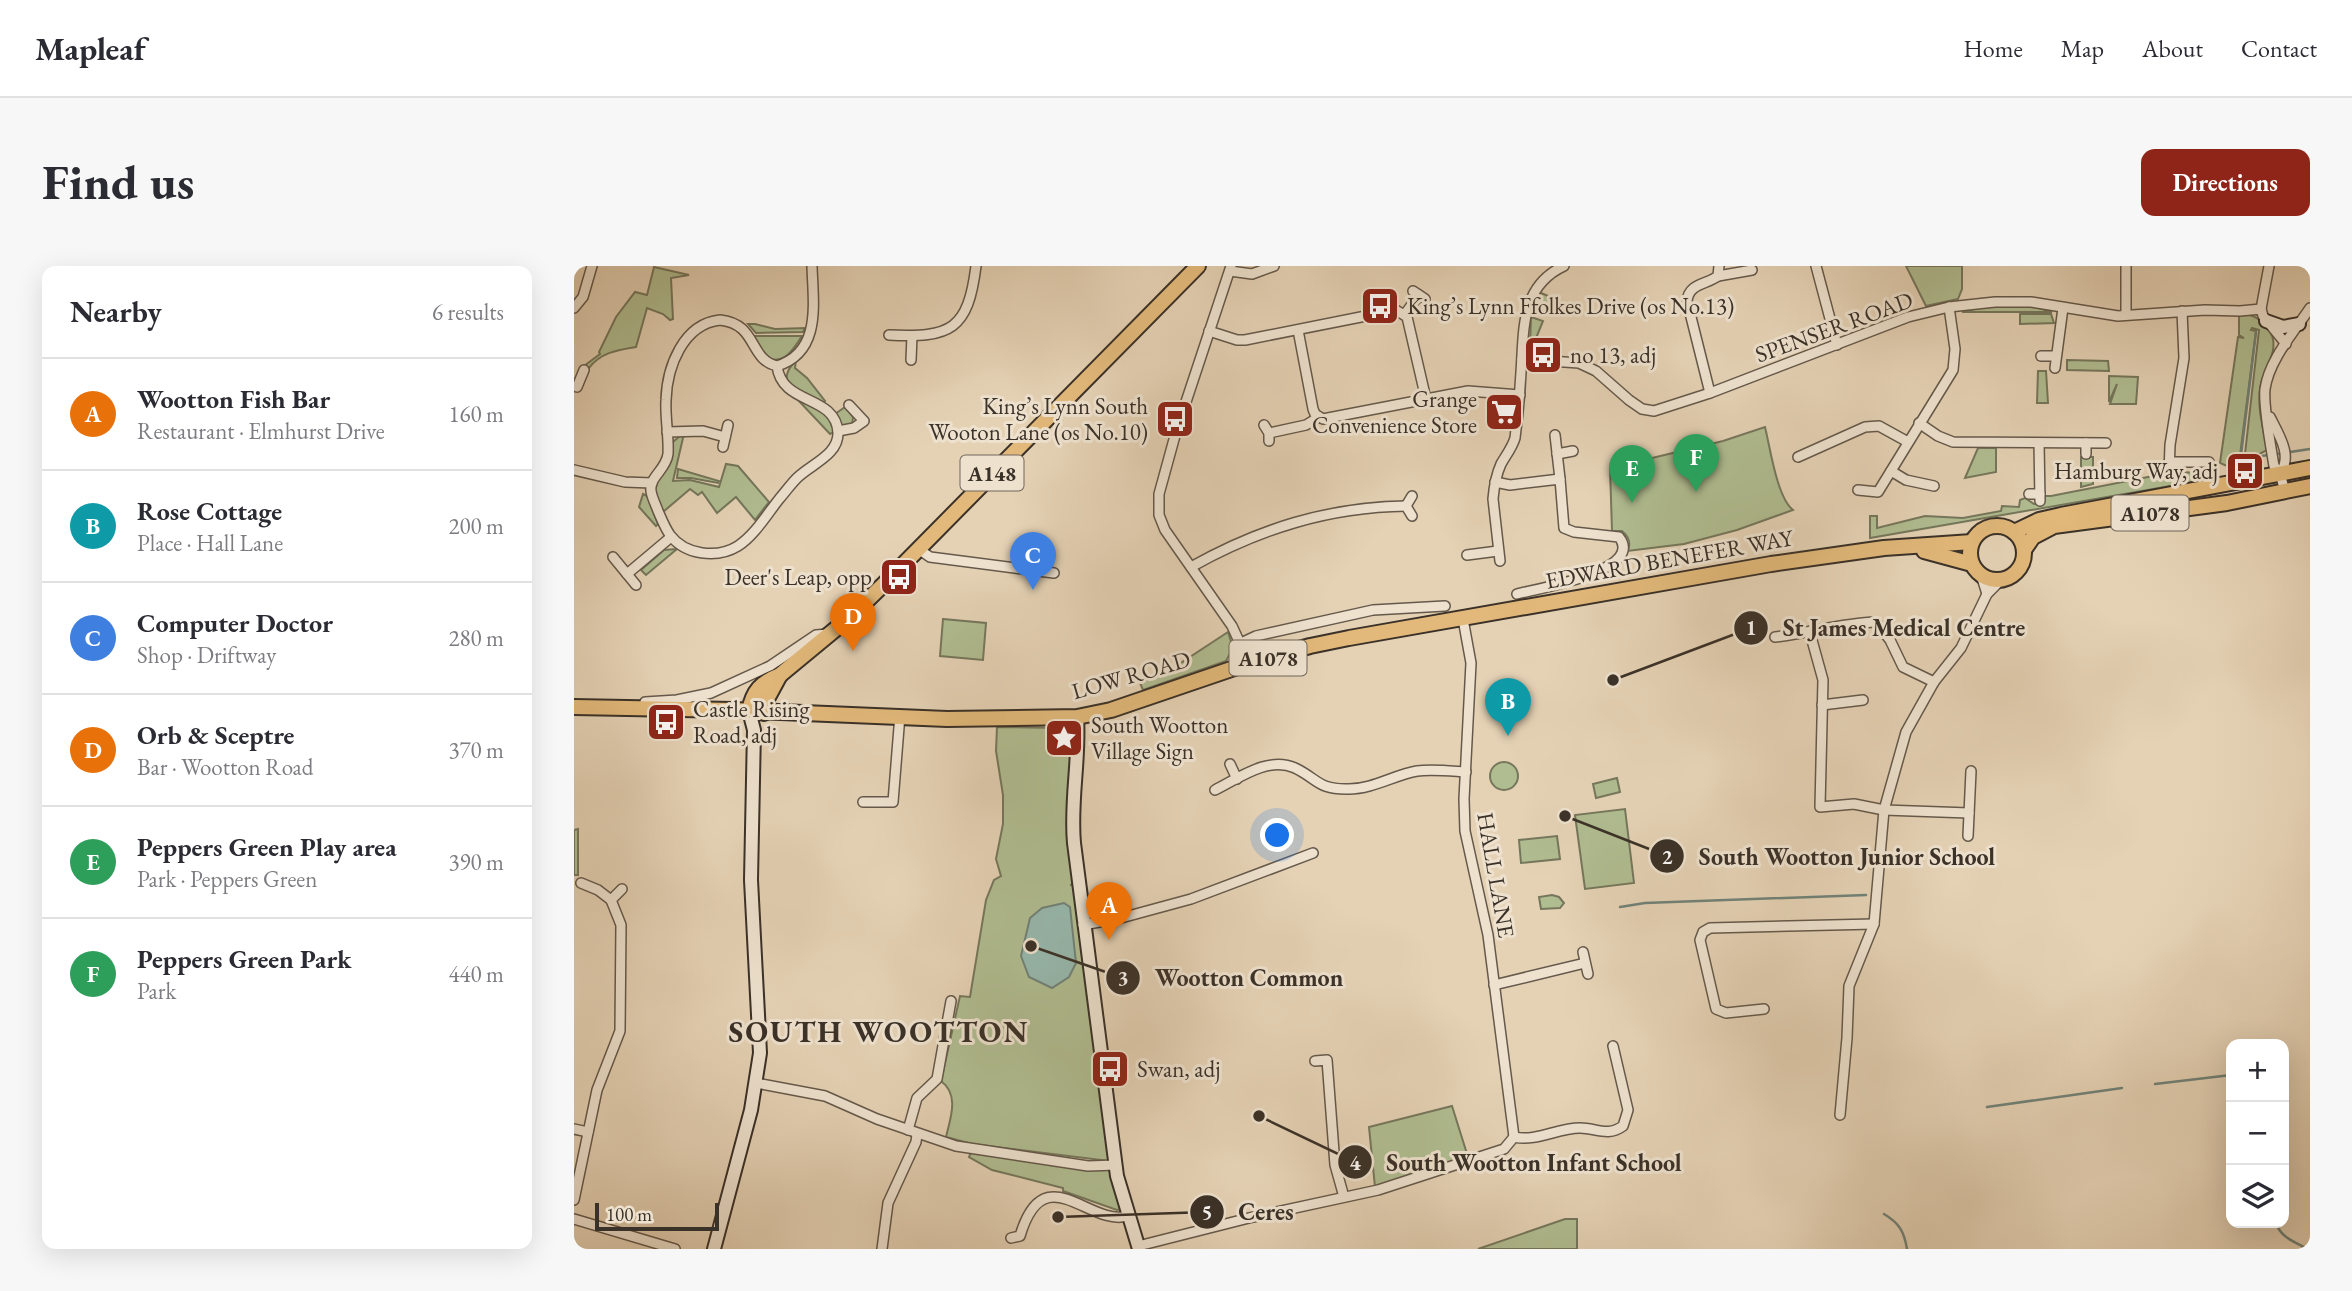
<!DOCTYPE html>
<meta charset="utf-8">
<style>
:root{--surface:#fff;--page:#f7f7f7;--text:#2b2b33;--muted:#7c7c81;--line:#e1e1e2;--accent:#8f2418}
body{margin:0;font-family:"EB Garamond",serif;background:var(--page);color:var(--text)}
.controls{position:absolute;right:21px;bottom:21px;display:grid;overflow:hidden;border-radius:14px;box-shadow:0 7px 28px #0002}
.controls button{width:63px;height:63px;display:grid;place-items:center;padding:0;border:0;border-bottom:2px solid var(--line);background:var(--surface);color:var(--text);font:35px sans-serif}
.scale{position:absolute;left:21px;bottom:18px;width:124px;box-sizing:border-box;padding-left:7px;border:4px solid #3a3128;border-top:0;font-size:19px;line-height:24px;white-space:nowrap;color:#3a3128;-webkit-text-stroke:5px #eee2cf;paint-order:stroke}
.you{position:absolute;left:704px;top:570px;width:24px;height:24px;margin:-18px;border:5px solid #fff;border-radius:50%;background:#1a73e8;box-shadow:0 0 0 10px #1a73e833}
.badge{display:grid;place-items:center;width:46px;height:46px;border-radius:50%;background:var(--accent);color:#fff;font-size:23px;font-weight:700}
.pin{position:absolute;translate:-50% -58px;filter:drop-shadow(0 2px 4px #0008)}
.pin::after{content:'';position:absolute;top:37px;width:24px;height:21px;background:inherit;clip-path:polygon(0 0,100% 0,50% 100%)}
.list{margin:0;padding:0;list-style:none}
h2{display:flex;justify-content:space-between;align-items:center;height:91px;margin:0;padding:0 28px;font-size:30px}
h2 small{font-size:23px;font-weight:400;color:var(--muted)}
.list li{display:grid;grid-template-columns:46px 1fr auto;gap:21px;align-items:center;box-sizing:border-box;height:112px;padding:0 28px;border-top:2px solid var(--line)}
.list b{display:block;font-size:26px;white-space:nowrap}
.list p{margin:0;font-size:23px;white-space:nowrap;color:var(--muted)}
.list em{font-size:23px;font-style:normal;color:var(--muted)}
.icon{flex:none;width:38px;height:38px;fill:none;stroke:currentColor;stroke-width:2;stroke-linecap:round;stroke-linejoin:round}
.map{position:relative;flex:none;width:1736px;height:983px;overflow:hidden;border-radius:14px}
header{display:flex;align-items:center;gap:42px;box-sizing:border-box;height:98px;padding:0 35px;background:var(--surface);border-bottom:2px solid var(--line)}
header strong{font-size:33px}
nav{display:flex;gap:38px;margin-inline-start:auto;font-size:24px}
.intro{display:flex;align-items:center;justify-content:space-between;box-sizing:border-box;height:168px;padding:0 42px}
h1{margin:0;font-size:49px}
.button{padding:18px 32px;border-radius:14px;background:var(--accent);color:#fff;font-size:24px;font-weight:700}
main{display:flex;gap:42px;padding:0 42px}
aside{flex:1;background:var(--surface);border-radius:14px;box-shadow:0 7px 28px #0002}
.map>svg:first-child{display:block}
.green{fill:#b0bd91;stroke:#75775c;stroke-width:2}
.water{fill:#96b8ad;stroke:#718278;stroke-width:2}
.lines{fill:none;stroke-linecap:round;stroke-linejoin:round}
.stream{stroke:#718278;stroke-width:2.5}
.street-casing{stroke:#65594b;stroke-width:12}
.secondary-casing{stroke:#3a3128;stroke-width:16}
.primary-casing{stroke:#3a3128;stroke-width:18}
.street{stroke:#eee2cf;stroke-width:9}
.secondary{stroke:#eee2cf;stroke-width:12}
.primary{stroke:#e2b97a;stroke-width:14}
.labels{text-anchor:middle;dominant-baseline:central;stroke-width:6;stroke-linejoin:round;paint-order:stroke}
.shield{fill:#eee2cf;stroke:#70665a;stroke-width:2}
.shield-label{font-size:21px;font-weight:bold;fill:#3a3128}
.poi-label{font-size:23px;fill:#3a3128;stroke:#eee2cf;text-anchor:start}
.street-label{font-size:23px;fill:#3a3128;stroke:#eee2cf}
.district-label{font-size:30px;font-weight:bold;letter-spacing:2px;fill:#3a3128;stroke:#eee2cf}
.leader{fill:none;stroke:#3a3128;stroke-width:2.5}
.callout-dot{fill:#3a3128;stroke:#eee2cf;stroke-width:2.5}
.mark-label{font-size:21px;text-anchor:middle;font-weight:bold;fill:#fff}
.callout-label{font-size:24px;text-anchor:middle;font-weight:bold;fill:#3a3128;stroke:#eee2cf;stroke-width:6;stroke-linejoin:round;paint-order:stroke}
</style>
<header>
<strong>Mapleaf</strong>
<nav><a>Home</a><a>Map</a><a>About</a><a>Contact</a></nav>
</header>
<div class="intro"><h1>Find us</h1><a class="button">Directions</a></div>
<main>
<aside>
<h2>Nearby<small>6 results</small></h2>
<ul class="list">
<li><span class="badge" style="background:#e8710a">A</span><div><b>Wootton Fish Bar</b><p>Restaurant · Elmhurst Drive</p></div><em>160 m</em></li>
<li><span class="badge" style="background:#0f9aa8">B</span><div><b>Rose Cottage</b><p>Place · Hall Lane</p></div><em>200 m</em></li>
<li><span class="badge" style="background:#3f7fe0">C</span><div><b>Computer Doctor</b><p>Shop · Driftway</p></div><em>280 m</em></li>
<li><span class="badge" style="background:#e8710a">D</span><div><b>Orb &amp; Sceptre</b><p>Bar · Wootton Road</p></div><em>370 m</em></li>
<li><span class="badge" style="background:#2e9e5b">E</span><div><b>Peppers Green Play area</b><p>Park · Peppers Green</p></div><em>390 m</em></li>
<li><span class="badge" style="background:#2e9e5b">F</span><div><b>Peppers Green Park</b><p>Park</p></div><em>440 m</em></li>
</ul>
</aside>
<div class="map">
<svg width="1736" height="983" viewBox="0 0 1736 983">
<rect width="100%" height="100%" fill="#e5d2b5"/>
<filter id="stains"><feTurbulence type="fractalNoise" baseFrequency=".00286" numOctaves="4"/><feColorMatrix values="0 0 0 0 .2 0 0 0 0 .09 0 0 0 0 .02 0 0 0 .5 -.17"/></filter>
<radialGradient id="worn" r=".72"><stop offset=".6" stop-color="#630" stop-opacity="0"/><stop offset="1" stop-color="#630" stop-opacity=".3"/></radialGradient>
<g class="green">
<path d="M1332,0h56v23l-4,10 -32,7z"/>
<path d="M80,1l35,8 -18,3 2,41 -3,1 -7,-6 -16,-6 -11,39c-18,3 -35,5 -47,21l-5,-2 16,-12 -1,-2 17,-35 19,-25 12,3z"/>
<path d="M967,27l12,5 -7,16 -13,-6z"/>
<path d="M1438,39l23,2 17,5h-90l16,-4z"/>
<path d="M1665,47c13,2 20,4 28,14 17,21 -4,40 -7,62 -3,20 4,42 7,61l-11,6 -11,-2 14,-124 -7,-2 -1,2 5,1 -18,140 -18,-8 18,-126 6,1 -5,-3z"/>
<path d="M1446,48h31l3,9 -34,1z"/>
<path d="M957,51l12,4 -11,27 -2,-1z"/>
<path d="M174,58h7l20,5 30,-1 -2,4 -47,1z"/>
<path d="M180,70h48c-9,14 -16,27 -35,23z"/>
<path d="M222,94l-1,8 12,10 18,23 -2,2c-22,-11 -52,-16 -27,-43z"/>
<path d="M1493,94l41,1 1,10 -42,-1z"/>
<path d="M1464,105h8l2,32h-11z"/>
<path d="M1535,110l29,1 -2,27h-26l7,-20 -8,18z"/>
<path d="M226,132c17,9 28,14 35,33l-5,3 -32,-34z"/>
<path d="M271,141l8,10 -1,8 -10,1 -7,-12z"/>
<path d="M1191,161c5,20 12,71 28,83l-56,20 -53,14 -57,7c5,-8 2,-14 -5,-20h-10l-2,-63 113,-27z"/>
<path d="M107,169l2,3 -10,43 17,-1 29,7 7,-23 12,2 31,36 -14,18 -19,-23 -19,16 -15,-21 -4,3 -8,-6 -27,23 -9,-23 2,-7 12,-16 5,-24z"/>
<path d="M1404,182h18v24l-31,6z"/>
<path d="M1507,191h12v27l-12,3z"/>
<path d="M104,203l41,12 -1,2 -27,-5h-14z"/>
<path d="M1600,206l32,1 -1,7 -335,58v-22h7v12l48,-12 38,2 38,-7 1,-5 17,1 1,-7 5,-2 9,6h7v-8h10l102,-20 21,1z"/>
<path d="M69,228l4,2 11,28 -2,2 -17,-19z"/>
<path d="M103,283l-31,26 -5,-5 23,-20z"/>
<path d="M369,353l43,4 -3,37 -43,-4z"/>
<path d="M654,366l5,16 -7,13 -83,29 -3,-7 33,-15z"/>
<path d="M423,461l61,1 8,5 5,9 5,136 -5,7 3,2 37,272 -2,2 -137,-17 -26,-7c4,-18 14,-42 -5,-56l19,-85 10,1 16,-97 8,-20 7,-4 -5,-17 7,-35v-29l-7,-44z"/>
<circle cx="930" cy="510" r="14"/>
<path d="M1043,512l3,14 -24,6 -3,-14z"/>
<path d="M1051,543l9,74 -49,6 -10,-74z"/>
<path d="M4,563v46h-4v-45z"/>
<path d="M983,570l3,23 -39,4 -2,-23z"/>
<path d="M978,629l7,2 5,6 -4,5 -19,1 -2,-12z"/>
<path d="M878,840l16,51 -93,30 -6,-60z"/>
<path d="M397,886l139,18 11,39 -4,1 -54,-19v-3l-71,-18 -23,-13z"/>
<path d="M991,953h12v30h-99z"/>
</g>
<path class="water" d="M490,637l6,4 6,56 -7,14 -17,11 -23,-11 -8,-21 9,-38 12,-10z"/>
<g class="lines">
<g class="stream">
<path d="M1682,66l-15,123 3,5 23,-5"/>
<path d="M1703,188l33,-5"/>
<path d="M1046,641l25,-4 221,-8"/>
<path d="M1581,818l76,-9"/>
<path d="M1413,841l135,-19"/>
<path d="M1310,948c15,9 20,17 23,35"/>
<path d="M1702,957c5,15 19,19 32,26"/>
</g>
<defs>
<g id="street">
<path d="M657,0l-55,166 -17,62v21l6,15 67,96 17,37"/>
<path d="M1242,0l21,79"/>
<path d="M656,5l22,3 22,-8"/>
<path d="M1144,10l34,-6"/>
<path d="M839,25l12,8"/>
<path d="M0,42l9,-11 9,-31"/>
<path d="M1687,43l8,-43"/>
<path d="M831,48l14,-19"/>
<path d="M1552,49v-49"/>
<path d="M146,54c38,4 28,39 57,46 5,40 58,28 61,66 1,23 -27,32 -41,46 -6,6 -11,13 -17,20 -13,16 -25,37 -42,48 -21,13 -53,9 -68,-11 -5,-7 -8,-15 -12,-24 -2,-6 -6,-13 -7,-20 -2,-14 15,-21 17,-37 1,-18 -3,-36 -2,-54 1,-33 17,-76 54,-80z"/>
<path d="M724,64l15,79 2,5 8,5 145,-28 52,4"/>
<path d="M635,65l28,9h8l151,-30 11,7 19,82"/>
<path d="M315,69c62,3 79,-5 87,-69"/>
<path d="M1467,90h15"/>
<path d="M948,93l57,4 17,8 33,29 13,9 12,2 56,-18 198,-76 41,-10 46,-5h36l87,14 87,-6 35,1 21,-2 2,7 23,28"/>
<path d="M337,94l1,-24"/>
<path d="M203,100c45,-14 36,-63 35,-100"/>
<path d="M1481,102l8,-60"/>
<path d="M3,121l7,-17"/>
<path d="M1136,127l-23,-92c2,-18 19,-16 31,-25l1,-10"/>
<path d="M1696,151c9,18 23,39 10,56"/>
<path d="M1345,157l19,13 15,6 153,1"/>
<path d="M690,159l5,8v8"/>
<path d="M264,165l16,-3 10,-7 -15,-16"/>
<path d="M93,166l36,-1 22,6"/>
<path d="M695,167l37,-8 13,-8"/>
<path d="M981,169l5,44"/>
<path d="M1465,177l1,58"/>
<path d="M1512,177v11"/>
<path d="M149,181l5,-22"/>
<path d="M983,188l16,-3"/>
<path d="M1224,191l67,-30 14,-1 29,16"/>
<path d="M1595,196h40"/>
<path d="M0,204l51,12 27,1"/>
<path d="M1317,205l15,9 28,6"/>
<path d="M1595,207l1,-28 14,-87 -2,-47"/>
<path d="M921,216l15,3 50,-6 4,49 10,4 45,5c27,34 -83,52 -102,57"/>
<path d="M1284,224l20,2 75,-122 2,-21 -6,-42"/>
<path d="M1711,226l-5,-19 -6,-7c-3,-19 -11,-60 -9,-77 4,-29 29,-57 45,-81"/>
<path d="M1455,228h11"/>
<path d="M838,230l-6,10 6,10"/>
<path d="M343,282l13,9 124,16"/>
<path d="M893,289l31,-4"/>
<path d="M39,291l23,28"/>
<path d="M926,295l-7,-62c1,-12 3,-24 8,-35 5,-9 11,-16 14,-26 3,-22 5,-44 6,-66 3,-41 -1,-86 43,-106"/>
<path d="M617,301c68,-38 137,-60 215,-61"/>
<path d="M53,308l44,-37"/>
<path d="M1407,309l6,19"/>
<path d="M889,353l8,44 -7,136 1,32 23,104 26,202"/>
<path d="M1236,367l13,47 -3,127 34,-3 30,6 85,3"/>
<path d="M1201,371c34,-4 67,-14 101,-15l14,18 13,27 31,15"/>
<path d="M667,377l15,-7 117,-26 72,-4"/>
<path d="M71,436l32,-2 34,-7 59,-27 46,-31 12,-1"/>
<path d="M1248,439l41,-5"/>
<path d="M656,498l7,15"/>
<path d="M641,524c24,-12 53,-34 80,-22 23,11 23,22 54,21 24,0 45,-14 68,-18 15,-2 33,0 49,1"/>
<path d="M289,536h30l7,-87"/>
<path d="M1394,570l3,-65"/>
<path d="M37,634l11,-11"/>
<path d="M509,659l38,-7 70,-19 122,-46"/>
<path d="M1009,686l5,22"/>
<path d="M920,719l91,-22"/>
<path d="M1190,743l-38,4 -10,-4 -16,-69 3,-8 7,-4 164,-4"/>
<path d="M741,795l12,-1 8,105 9,32"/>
<path d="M182,817l69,13 52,23 79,27 132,20 28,-1"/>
<path d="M1266,849l7,-77 2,-52 25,-62 10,-114 22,-78 28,-50 27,-34 26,-54 14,-14"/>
<path d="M0,863l14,3"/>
<path d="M334,864l9,-32 20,-19 14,-78"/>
<path d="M940,871c23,5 43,-9 66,-9 16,0 28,9 43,-2l5,-16 -15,-64"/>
<path d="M0,934l23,-110 23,-59 1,-106 -10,-25 -13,-10 -17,-7"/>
<path d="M0,953l101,30"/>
<path d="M437,972l9,-2c24,-81 69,-9 107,-20"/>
<path d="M564,980l111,-28 129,-28 126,-41 10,-12"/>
<path d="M308,983l6,-46 28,-61 1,-8"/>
</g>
<g id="secondary">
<path d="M1692,55l17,6 16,-3"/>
<path d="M503,451c3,42 -7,84 -3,126l43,333 22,73"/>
<path d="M140,983l37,-139 9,-57 -9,-173 3,-150 -5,-19"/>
</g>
<g id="primary">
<circle cx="1423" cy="287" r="27"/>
<path d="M1440,266l25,-12 22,-5 249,-47"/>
<path d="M1450,284l9,-13 21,-11 173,-23 83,-17"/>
<path d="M1350,285l48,13"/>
<path d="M0,441l159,3 214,9 130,-2 34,-7 138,-47 61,-17 39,-8 422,-74 113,-16 88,-6"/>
<path d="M175,445c4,-20 12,-29 31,-36l69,-57 36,-35 313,-317"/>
<path d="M190,447l3,-14 13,-24"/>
</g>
</defs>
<use href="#street" class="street-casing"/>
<use href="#secondary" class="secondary-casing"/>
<use href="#primary" class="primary-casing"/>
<use href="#street" class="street"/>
<use href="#secondary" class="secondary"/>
<use href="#primary" class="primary"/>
</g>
<defs>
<symbol id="bus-square" viewBox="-11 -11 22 22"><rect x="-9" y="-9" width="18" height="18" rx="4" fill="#8f2418" stroke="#eee2cf"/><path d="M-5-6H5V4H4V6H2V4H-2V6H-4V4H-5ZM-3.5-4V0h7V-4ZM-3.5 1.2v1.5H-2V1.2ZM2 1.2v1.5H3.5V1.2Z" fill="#fff"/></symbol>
<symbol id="supermarket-square" viewBox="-11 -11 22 22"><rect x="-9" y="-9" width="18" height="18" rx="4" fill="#8f2418" stroke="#eee2cf"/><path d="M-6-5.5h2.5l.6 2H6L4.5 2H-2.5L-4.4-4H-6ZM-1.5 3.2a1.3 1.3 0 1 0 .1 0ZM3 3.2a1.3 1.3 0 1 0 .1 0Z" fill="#fff"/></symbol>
<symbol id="sight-square" viewBox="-11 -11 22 22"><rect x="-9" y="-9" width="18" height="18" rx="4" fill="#8f2418" stroke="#eee2cf"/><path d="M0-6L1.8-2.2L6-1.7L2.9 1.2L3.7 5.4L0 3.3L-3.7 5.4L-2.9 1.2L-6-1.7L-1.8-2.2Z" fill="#fff"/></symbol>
</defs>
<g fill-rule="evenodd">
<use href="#bus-square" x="784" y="18" width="44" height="44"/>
<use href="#bus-square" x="947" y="67" width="44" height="44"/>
<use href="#supermarket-square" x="908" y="124" width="44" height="44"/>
<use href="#bus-square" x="579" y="131" width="44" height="44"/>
<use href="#bus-square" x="1649" y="183" width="44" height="44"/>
<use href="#bus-square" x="303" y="289" width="44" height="44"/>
<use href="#bus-square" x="70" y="434" width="44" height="44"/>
<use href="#sight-square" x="468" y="450" width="44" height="44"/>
<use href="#bus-square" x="514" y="781" width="44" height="44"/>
</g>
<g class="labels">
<g class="shield">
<rect x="386.5" y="189.5" width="63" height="35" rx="5"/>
<rect x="1537.5" y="229.5" width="77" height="35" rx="5"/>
<rect x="655.5" y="374.5" width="77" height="35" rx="5"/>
</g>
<g class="shield-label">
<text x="418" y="207">A148</text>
<text x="1576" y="247">A1078</text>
<text x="694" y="392">A1078</text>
</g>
<g class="poi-label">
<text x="833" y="40">King’s Lynn Ffolkes Drive (os No.13)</text>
<text x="996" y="89">no 13, adj</text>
<text x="903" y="133" text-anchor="end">Grange<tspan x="903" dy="26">Convenience Store</tspan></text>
<text x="574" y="140" text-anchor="end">King’s Lynn South<tspan x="574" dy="26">Wooton Lane (os No.10)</tspan></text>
<text x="1644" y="205" text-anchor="end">Hamburg Way, adj</text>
<text x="298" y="311" text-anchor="end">Deer's Leap, opp</text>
<text x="119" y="443">Castle Rising<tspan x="119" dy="26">Road, adj</tspan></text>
<text x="517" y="459">South Wootton<tspan x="517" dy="26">Village Sign</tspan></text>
<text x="563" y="803">Swan, adj</text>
</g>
<g class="street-label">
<text transform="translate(1260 61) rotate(-20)">SPENSER ROAD</text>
<text transform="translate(1095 293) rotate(-10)">EDWARD BENEFER WAY</text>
<text transform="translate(557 409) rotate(-16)">LOW ROAD</text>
<text transform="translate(922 609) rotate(80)">HALL LANE</text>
</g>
<g class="district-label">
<text x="305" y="765">SOUTH WOOTTON</text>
</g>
</g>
<path class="leader" d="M1039 414L1177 362M991 550L1093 590M457 680L549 712M685 850L781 896M484 951L633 946"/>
<g class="callout-dot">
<circle cx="1039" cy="414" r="7"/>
<circle cx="991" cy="550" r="7"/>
<circle cx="457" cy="680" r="7"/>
<circle cx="685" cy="850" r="7"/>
<circle cx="484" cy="951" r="7"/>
<circle cx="1177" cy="362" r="18"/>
<circle cx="1093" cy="590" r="18"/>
<circle cx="549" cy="712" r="18"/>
<circle cx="781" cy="896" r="18"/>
<circle cx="633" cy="946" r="18"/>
</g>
<g class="mark-label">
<text x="1177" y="369">1</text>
<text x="1093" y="598">2</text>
<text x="549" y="719">3</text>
<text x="781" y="904">4</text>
<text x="633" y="953">5</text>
</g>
<g class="callout-label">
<text x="1330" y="370">St James Medical Centre</text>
<text x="1273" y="599">South Wootton Junior School</text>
<text x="675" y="720">Wootton Common</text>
<text x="960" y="905">South Wootton Infant School</text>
<text x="692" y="954">Ceres</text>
</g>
<rect width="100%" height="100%" filter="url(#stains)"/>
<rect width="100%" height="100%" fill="url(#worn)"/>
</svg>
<div class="controls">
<button>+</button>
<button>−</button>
<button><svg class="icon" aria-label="layers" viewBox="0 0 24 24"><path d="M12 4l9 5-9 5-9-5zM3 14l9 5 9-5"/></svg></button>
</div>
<div class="scale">100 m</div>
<div class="you"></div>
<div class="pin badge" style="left:535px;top:674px;background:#e8710a">A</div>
<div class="pin badge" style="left:934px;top:470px;background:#0f9aa8">B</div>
<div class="pin badge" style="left:459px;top:324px;background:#3f7fe0">C</div>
<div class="pin badge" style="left:279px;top:385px;background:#e8710a">D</div>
<div class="pin badge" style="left:1058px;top:237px;background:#2e9e5b">E</div>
<div class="pin badge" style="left:1122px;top:226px;background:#2e9e5b">F</div>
</div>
</main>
